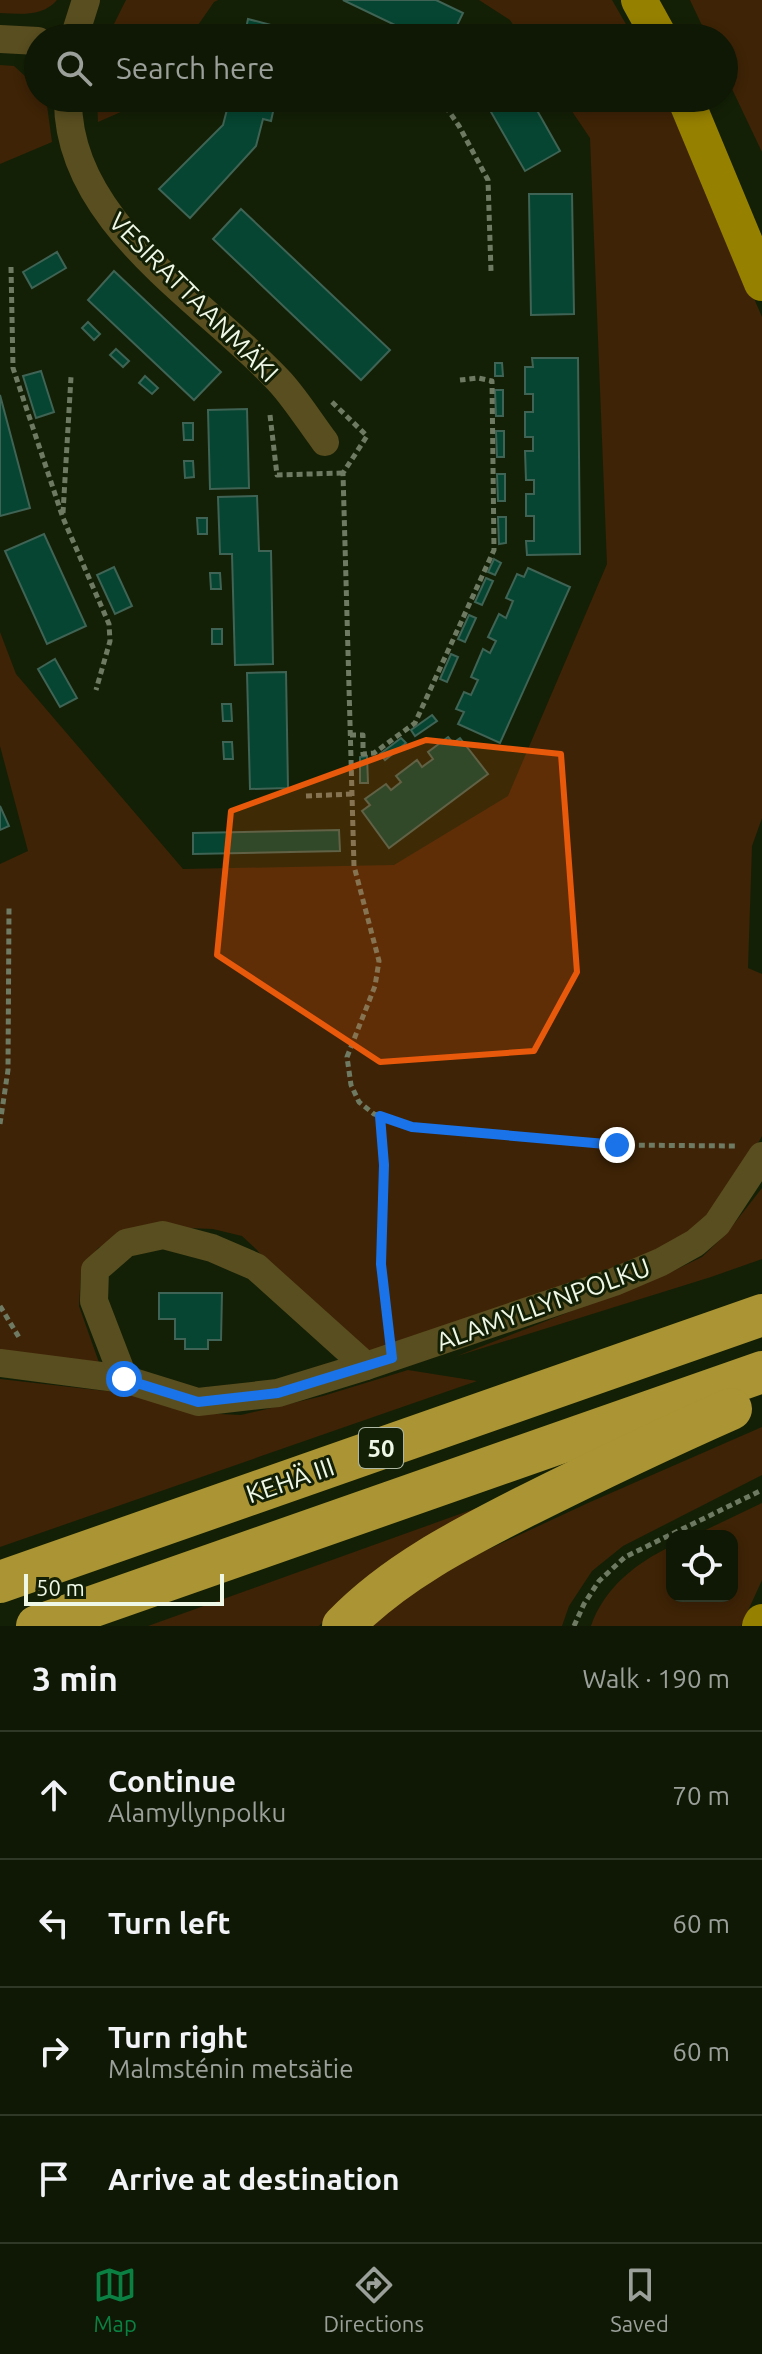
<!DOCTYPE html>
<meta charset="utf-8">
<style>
:root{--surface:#0f1804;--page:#18210e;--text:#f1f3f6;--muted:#9ba09a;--line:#2f3726;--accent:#0b8043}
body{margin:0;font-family:Ubuntu,sans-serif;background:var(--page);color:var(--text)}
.controls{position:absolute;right:24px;bottom:24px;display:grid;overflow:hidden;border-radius:16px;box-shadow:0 4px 12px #0003}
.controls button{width:72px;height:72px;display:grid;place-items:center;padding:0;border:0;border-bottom:2px solid var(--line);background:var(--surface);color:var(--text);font:40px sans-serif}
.scale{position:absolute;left:24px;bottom:20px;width:200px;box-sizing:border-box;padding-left:8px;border:4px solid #eff8e7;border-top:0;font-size:22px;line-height:28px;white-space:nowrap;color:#eff8e7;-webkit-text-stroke:6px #142006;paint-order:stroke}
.stop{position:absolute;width:24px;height:24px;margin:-18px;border:6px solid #1a73e8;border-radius:50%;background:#fff}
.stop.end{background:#1a73e8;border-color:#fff;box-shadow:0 2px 8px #0008}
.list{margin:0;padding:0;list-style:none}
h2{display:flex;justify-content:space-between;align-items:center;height:104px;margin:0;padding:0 32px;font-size:34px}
h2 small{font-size:26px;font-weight:400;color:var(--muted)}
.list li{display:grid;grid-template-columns:52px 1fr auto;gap:24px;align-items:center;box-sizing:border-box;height:128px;padding:0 32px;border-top:2px solid var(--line)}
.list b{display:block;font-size:30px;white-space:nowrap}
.list p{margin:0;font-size:26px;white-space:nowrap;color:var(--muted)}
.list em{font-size:26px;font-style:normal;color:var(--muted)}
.icon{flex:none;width:44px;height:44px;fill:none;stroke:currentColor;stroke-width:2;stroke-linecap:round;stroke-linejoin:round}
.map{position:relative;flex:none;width:762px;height:1626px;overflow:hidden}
.search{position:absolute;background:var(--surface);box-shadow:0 4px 12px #0003;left:24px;right:24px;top:24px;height:88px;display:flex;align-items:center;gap:20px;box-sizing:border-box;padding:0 28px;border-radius:44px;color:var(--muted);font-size:30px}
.sheet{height:616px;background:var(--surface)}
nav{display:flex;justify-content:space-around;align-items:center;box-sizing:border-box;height:112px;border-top:2px solid var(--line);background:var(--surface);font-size:22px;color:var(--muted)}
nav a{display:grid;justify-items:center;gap:4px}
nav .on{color:var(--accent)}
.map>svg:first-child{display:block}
.green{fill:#3e2306}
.building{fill:#064531;stroke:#3f6354;stroke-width:2}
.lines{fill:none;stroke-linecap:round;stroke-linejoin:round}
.path{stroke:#6f7a63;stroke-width:5;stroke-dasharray:6 4;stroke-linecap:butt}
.minor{stroke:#594e20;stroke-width:28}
.major{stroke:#968000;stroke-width:36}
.highway{stroke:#aa9433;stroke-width:42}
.route{stroke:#1a73e8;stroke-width:10}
.marked{fill:#e8590c;fill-opacity:0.2;stroke:#e8590c;stroke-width:6;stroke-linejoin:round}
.labels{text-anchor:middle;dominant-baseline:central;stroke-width:6;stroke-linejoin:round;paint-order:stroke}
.shield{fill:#142006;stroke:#adb7a4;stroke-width:2}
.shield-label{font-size:24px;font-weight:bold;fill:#eff8e7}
.street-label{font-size:26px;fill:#eff8e7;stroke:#142006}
</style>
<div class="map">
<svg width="762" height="1626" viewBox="0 0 762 1626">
<rect width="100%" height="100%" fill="#142006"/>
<g class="green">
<path d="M0,0h57c-15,17 -36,14 -57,13z"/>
<path d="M126,0h92l-4,2 -25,36h-82z"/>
<path d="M479,0h133l22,38h-112l-12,-18z"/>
<path d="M690,0h72v152l-38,-80v-34h-16z"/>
<path d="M0,65l14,1 24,22v10h8l6,44 -52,22z"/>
<path d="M97,98h51l-2,3 -48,21z"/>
<path d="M563,98h105l94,219v501l-10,28 -4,122 14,6v162l-38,67 -33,31 -86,42 -236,77 -89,-77 -24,-27 -14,-13 -29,-7 -49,-2 -26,2 -40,19 -17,24 -2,34 23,65 -102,-12v-495l28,-13 -28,-105v-114l16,42 167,195 211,-4 114,-69 99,-232 -17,-426z"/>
<path d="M762,1188v71l-51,18 -254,79 214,-84 31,-15 24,-23z"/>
<path d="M408,1370l69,11 -477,166v-168l132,15 66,19 43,2 82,-19z"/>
<path d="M762,1427v48l-139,71 -31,25 -23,35 -7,20h-190l23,-20 62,-42 131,-61z"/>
<path d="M499,1500l-150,95 -30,31h-171z"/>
<path d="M762,1503v77l-21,46h-150c13,-38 46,-64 81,-80v50h60v-60h-39z"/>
</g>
<g class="building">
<path d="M343,0h93l27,13 -12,25h-29z"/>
<path d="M248,19l42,11 -2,8h-44z"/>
<path d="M230,98h46l-5,23 -8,-2 -7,27 -66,72 -31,-29 64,-64z"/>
<path d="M483,98h47l30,53 -35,20z"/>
<path d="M529,194h43l2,120 -43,1z"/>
<path d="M241,209l149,141 -29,30 -148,-141z"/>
<path d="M57,252l9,16 -34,20 -9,-16z"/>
<path d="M114,271l107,101 -27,28 -106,-100z"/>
<path d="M88,322l12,12 -6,6 -12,-12z"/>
<path d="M116,349l13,12 -6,6 -13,-12z"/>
<path d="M532,358h46l2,196 -53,1 -1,-14h8v-25h-8v-22h8v-14h-8l-1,-29h8v-14h-8v-25h8v-18h-8v-27h8z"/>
<path d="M495,363h7l1,13h-8z"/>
<path d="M41,371l13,41 -18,6 -13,-42z"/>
<path d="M145,376l13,12 -6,6 -13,-11z"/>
<path d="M495,390h8v26h-7z"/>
<path d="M0,395l30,113 -30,8z"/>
<path d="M247,409l2,79 -39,1 -2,-79z"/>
<path d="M183,423h10v17h-9z"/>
<path d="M496,431h8v26h-7z"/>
<path d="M184,461h9l1,16 -9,1z"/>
<path d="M497,474h8v27h-7z"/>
<path d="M257,496l2,55h12l2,113 -38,1 -3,-111h-12l-2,-57z"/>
<path d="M498,517h8v26l-7,1z"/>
<path d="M197,518h10v16h-9z"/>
<path d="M44,534l42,92 -39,18 -42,-93z"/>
<path d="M494,559l7,4 -6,12 -7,-3z"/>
<path d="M114,567l18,39 -17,8 -18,-39z"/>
<path d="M528,568l42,19 -70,156 -42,-19 6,-12 -8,-3 8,-17 7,3 7,-15 -7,-3 12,-28 7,4 6,-12 -8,-4 11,-23 7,4 7,-17 -7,-3 11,-24 7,3z"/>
<path d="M210,573h10l1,16h-10z"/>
<path d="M486,578l7,3 -11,24 -7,-3z"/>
<path d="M469,615l7,3 -11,24 -7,-3z"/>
<rect x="212" y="629" width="10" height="15"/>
<path d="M451,654l7,3 -11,25 -7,-3z"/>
<path d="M55,659l22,39 -17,9 -22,-38z"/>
<path d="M286,672l2,116 -38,1 -3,-116z"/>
<path d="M222,704h9l1,17h-9z"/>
<path d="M432,715l5,6 -22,15 -4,-6z"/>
<path d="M448,737l5,6 7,-5 28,36 -99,74 -27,-37 8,-6 -5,-6 21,-15 5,6 10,-8 -5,-6 21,-16 5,7 11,-8 -5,-7z"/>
<path d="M401,738l5,5 -21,17 -5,-6z"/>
<path d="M223,742h9l1,17h-9z"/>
<path d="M367,756l1,27h-8v-26z"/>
<path d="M0,806l9,20 -9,4z"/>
<path d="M339,830l1,21 -147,3v-21z"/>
<path d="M159,1293h63l-1,47h-13v9h-23v-10h-10v-20h-16z"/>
</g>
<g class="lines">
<g class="path">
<path d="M440,98l19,28 29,54 3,91"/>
<path d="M11,267l2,101 50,150 46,106 1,17 -14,49"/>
<path d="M332,402l35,34 -24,37 11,393 25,95 -4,25 -28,71 4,28 8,17 15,12 38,13 205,18 120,1"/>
<path d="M270,415l7,60 66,-2"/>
<path d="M63,513l8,-136"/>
<path d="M350,735h13v19l11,-1 41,-30 79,-173 -2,-169 -14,-3 -18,2"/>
<path d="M306,796l46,-2"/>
<path d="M380,1116l4,49 -3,99 8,67"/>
<path d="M0,1124l8,-54 1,-162"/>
<path d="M0,1306l20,33"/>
<path d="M574,1626l10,-22 15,-23 26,-24 137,-67"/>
</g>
<g class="minor">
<path d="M74,38l12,-38"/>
<path d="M0,39l38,2"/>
<path d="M68,98c-2,125 138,203 213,285 16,18 29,39 44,59"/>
<path d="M0,1363l124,16 74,23 80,-9 88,-27 248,-84 47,-20 34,-19 22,-19 45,-68"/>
<path d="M124,1379l-30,-78 1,-31 31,-27 37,-8 49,13 44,19 110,99"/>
</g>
<g class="major">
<path d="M639,0l21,38"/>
<path d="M685,98l77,185"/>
<path d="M760,1626l2,-4"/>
</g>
<g class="highway">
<path d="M0,1582l762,-267"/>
<path d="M37,1626l725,-254"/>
<path d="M343,1626c51,-53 118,-87 183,-120 68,-34 135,-66 205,-97"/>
</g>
</g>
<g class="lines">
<path class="route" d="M124,1379l74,23 80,-9 114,-35 -11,-94 3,-99 -4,-49 32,11 205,18"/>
</g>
<path class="marked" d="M426,740l135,14 16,218 -43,79 -154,11 -163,-107 14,-144z"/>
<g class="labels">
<rect class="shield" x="359" y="1428" width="44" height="40" rx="6"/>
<g class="shield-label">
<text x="381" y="1448">50</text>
</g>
<g class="street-label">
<text transform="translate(194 297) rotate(45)">VESIRATTAANMÄKI</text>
<text transform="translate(543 1304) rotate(-20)">ALAMYLLYNPOLKU</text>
<text transform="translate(290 1480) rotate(-19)">KEHÄ III</text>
</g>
</g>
</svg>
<div class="controls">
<button><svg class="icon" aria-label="locate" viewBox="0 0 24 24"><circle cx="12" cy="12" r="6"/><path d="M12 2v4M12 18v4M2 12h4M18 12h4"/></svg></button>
</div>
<div class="scale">50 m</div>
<div class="stop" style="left:124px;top:1379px"></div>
<div class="stop end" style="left:617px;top:1145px"></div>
<div class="search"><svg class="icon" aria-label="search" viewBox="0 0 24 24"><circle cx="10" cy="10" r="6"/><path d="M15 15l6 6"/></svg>Search here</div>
</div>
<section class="sheet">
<h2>3 min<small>Walk · 190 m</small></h2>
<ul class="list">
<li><svg class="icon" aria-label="ahead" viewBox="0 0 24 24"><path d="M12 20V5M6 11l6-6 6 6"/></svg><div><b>Continue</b><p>Alamyllynpolku</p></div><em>70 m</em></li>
<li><svg class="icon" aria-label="left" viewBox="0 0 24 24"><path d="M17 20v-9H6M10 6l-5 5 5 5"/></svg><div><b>Turn left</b></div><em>60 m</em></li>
<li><svg class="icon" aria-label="right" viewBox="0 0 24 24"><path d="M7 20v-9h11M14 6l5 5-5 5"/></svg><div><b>Turn right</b><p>Malmsténin metsätie</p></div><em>60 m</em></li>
<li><svg class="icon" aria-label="arrive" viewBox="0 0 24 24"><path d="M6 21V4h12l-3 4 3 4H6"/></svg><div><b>Arrive at destination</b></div></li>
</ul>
</section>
<nav>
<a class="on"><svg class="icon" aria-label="map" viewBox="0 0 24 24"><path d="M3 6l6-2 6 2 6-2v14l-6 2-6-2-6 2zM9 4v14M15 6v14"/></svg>Map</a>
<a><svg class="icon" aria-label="directions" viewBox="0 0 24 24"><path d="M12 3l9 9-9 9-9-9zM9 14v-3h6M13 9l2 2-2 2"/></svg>Directions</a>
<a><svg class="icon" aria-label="saved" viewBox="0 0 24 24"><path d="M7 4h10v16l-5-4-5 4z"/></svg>Saved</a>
</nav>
